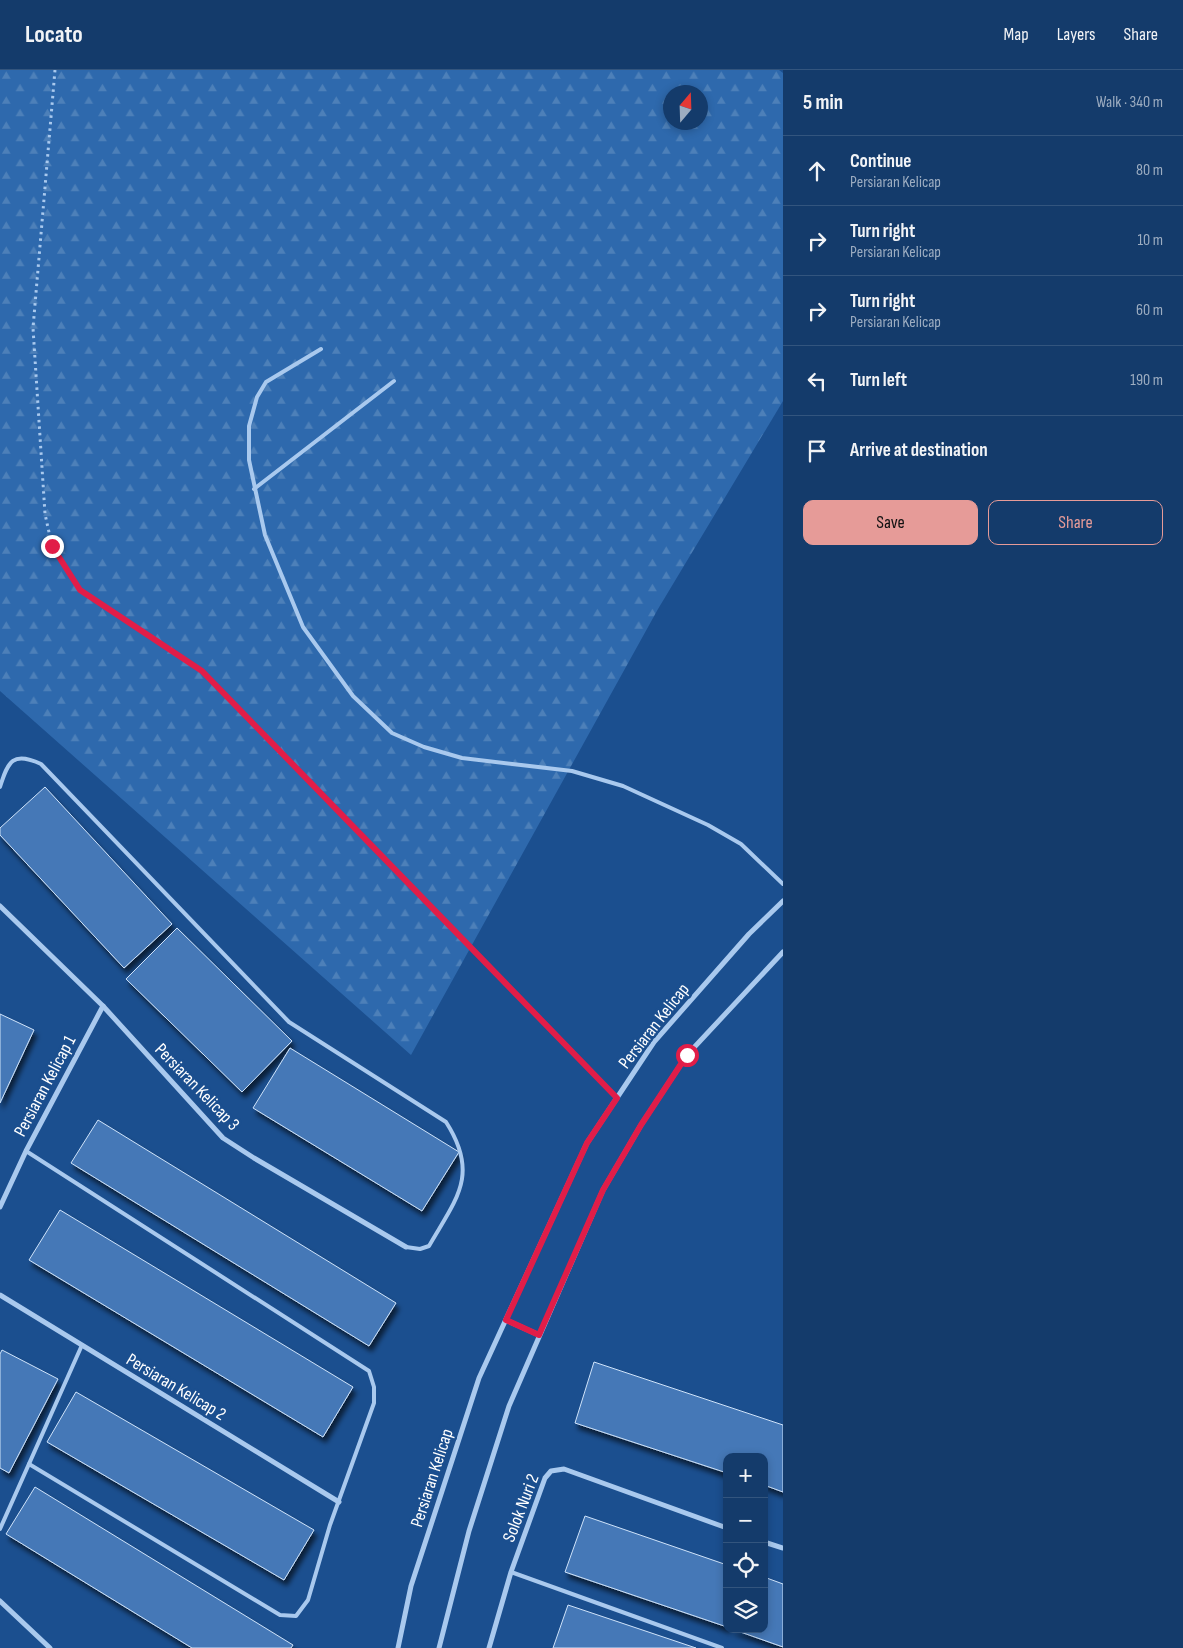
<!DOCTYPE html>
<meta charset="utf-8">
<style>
:root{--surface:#143b6b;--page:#1d4271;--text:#f1f3f6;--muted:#9dadc1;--line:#33557e;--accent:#e69b98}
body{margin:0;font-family:"Sofia Sans Condensed",sans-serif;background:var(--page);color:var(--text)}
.controls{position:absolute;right:15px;bottom:15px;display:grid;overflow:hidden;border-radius:10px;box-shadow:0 2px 8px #0003}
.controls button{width:45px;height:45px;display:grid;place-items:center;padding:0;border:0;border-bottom:1px solid var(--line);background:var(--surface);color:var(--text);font:25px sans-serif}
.compass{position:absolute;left:663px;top:15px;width:45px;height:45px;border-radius:50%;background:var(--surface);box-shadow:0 2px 8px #0003;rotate:19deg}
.stop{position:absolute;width:15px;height:15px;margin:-11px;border:4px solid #e11d48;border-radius:50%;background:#fff}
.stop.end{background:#e11d48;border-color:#fff;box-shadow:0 1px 5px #0008}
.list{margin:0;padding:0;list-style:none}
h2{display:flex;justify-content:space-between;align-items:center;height:65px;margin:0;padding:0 20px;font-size:21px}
h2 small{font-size:16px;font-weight:400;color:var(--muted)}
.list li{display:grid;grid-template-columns:32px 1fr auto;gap:15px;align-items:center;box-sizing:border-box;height:70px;padding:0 20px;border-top:1px solid var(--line)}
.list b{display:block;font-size:19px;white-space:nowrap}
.list p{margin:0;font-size:16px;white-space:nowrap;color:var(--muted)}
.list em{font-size:16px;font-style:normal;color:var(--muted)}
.actions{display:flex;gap:10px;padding:15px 20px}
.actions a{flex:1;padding:11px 0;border:1px solid var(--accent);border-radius:10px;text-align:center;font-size:18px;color:var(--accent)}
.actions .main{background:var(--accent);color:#111}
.icon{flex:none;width:28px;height:28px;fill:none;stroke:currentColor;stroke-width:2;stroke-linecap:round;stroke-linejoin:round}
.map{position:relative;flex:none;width:783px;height:1578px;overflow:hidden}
header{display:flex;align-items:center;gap:30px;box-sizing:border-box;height:70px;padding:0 25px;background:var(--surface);border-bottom:1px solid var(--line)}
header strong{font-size:24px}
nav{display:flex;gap:28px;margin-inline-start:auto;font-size:18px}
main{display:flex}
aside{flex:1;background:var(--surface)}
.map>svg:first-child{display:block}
.forest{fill:url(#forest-firs);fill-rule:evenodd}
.building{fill:#4478b7;stroke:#cfe3fa;filter:url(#shadow)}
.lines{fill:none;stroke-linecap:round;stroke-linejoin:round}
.path{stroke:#a9c9ee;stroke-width:3;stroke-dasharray:2.5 4;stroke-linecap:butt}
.service{stroke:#a9c9ee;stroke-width:4}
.minor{stroke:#a9c9ee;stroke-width:5}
.route{stroke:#e11d48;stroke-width:6}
.labels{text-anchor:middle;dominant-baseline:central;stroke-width:5;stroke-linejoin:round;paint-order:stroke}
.street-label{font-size:18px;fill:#fff;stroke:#1b4f8f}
</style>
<header>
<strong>Locato</strong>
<nav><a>Map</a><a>Layers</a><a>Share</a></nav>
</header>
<main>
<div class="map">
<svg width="783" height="1578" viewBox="0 0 783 1578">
<defs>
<pattern id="forest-firs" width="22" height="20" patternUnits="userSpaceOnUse" patternTransform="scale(1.25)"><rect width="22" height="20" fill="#2e69ad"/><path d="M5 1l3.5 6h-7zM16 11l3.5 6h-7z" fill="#4d80b9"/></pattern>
<filter id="shadow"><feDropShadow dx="3" dy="5.5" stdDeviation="2.5" flood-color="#0009"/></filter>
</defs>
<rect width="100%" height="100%" fill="#1b4f8f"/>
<path class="forest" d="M0,0h779l4,3v328l-125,208 -247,446 -411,-364zM670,22h30v30h-30z"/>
<g class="building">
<path d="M45,717l127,137 -48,44 -124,-133v-7z"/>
<path d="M177,858l115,113 -50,51 -116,-113z"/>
<path d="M0,944l34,16 -34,73z"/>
<path d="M290,978l169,104 -37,59 -169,-103z"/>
<path d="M98,1050l298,183 -27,43 -298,-183z"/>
<path d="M60,1140l293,177 -30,50 -294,-177z"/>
<path d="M2,1280l56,29 -49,94 -9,-5v-114z"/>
<path d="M594,1292l189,63v67l-19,-7v-28h-37v16l-152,-50z"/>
<path d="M76,1322l238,138 -30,50 -237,-138z"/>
<path d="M35,1417l258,158 -2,3h-99l-186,-114z"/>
<path d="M585,1446l142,49v62l-162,-55z"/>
<path d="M764,1507l19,7v63l-51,-18h32z"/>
<path d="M568,1535l128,43h-143z"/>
</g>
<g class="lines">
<path class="path" d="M55,0l-22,258 12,186 7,32 28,44 122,81 404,416"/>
<g class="service">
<path d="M321,279l-55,33 -9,15 -8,29v34l16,75 38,92 50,69 39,37 32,14 38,11 110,13 51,15 85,39 33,19 42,40"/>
<path d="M254,419l140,-108"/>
<path d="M0,717c8,-26 13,-36 41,-23l248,258 157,100c34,53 10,77 -17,124l-9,3 -14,-2"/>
<path d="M26,1081l343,220 5,16v16l-44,122 -22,75 -12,16 -16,-1 -251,-151"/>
<path d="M0,1459l82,-184"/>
<path d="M511,1502l211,76"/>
</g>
<g class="minor">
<path d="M0,836l103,100 120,132 31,20 152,89"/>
<path d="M0,1137l26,-56 77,-145"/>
<path d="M0,1225l339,207"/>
<path d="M506,1250l33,15"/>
<path d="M764,1472l19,6"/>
<path d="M0,1531l50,47"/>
<path d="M398,1578l13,-62 68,-208 108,-235 67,-101 95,-108 34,-33"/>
<path d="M439,1578l30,-117 40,-125 94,-216 38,-65 46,-70 96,-103"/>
<path d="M489,1578l22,-76 34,-94 6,-7 13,-2 163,59"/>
</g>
</g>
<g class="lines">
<path class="route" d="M52,476l28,44 122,81 415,427 -30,45 -81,177 33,15 64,-145 38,-65 46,-70"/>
</g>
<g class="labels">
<g class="street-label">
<text transform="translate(654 956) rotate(-52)">Persiaran Kelicap</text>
<text transform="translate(45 1016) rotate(-62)">Persiaran Kelicap 1</text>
<text transform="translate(197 1017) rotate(46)">Persiaran Kelicap 3</text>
<text transform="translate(176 1317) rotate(31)">Persiaran Kelicap 2</text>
<text transform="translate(432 1408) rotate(-72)">Persiaran Kelicap</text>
<text transform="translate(521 1438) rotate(-69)">Solok Nuri 2</text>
</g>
</g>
</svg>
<div class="controls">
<button>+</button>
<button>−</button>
<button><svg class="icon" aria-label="locate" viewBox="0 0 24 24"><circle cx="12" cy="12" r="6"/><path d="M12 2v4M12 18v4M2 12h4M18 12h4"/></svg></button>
<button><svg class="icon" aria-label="layers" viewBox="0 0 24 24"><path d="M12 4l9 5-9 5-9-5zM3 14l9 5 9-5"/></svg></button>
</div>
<svg class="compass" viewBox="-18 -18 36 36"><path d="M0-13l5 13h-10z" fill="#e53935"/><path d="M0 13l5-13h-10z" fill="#9dadc1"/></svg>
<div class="stop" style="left:687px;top:985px"></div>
<div class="stop end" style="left:52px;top:476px"></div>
</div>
<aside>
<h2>5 min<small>Walk · 340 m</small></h2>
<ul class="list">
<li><svg class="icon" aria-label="ahead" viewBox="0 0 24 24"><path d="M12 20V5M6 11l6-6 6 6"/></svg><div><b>Continue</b><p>Persiaran Kelicap</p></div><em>80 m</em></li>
<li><svg class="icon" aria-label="right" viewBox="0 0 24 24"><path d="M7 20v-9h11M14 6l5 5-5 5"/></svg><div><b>Turn right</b><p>Persiaran Kelicap</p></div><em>10 m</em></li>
<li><svg class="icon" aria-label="right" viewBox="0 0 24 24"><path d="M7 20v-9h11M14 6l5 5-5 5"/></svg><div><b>Turn right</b><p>Persiaran Kelicap</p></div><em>60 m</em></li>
<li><svg class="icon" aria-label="left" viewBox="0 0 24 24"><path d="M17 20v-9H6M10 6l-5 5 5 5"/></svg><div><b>Turn left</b></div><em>190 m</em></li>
<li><svg class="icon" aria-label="arrive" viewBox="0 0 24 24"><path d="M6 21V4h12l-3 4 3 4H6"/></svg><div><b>Arrive at destination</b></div></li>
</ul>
<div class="actions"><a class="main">Save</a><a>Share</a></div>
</aside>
</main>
